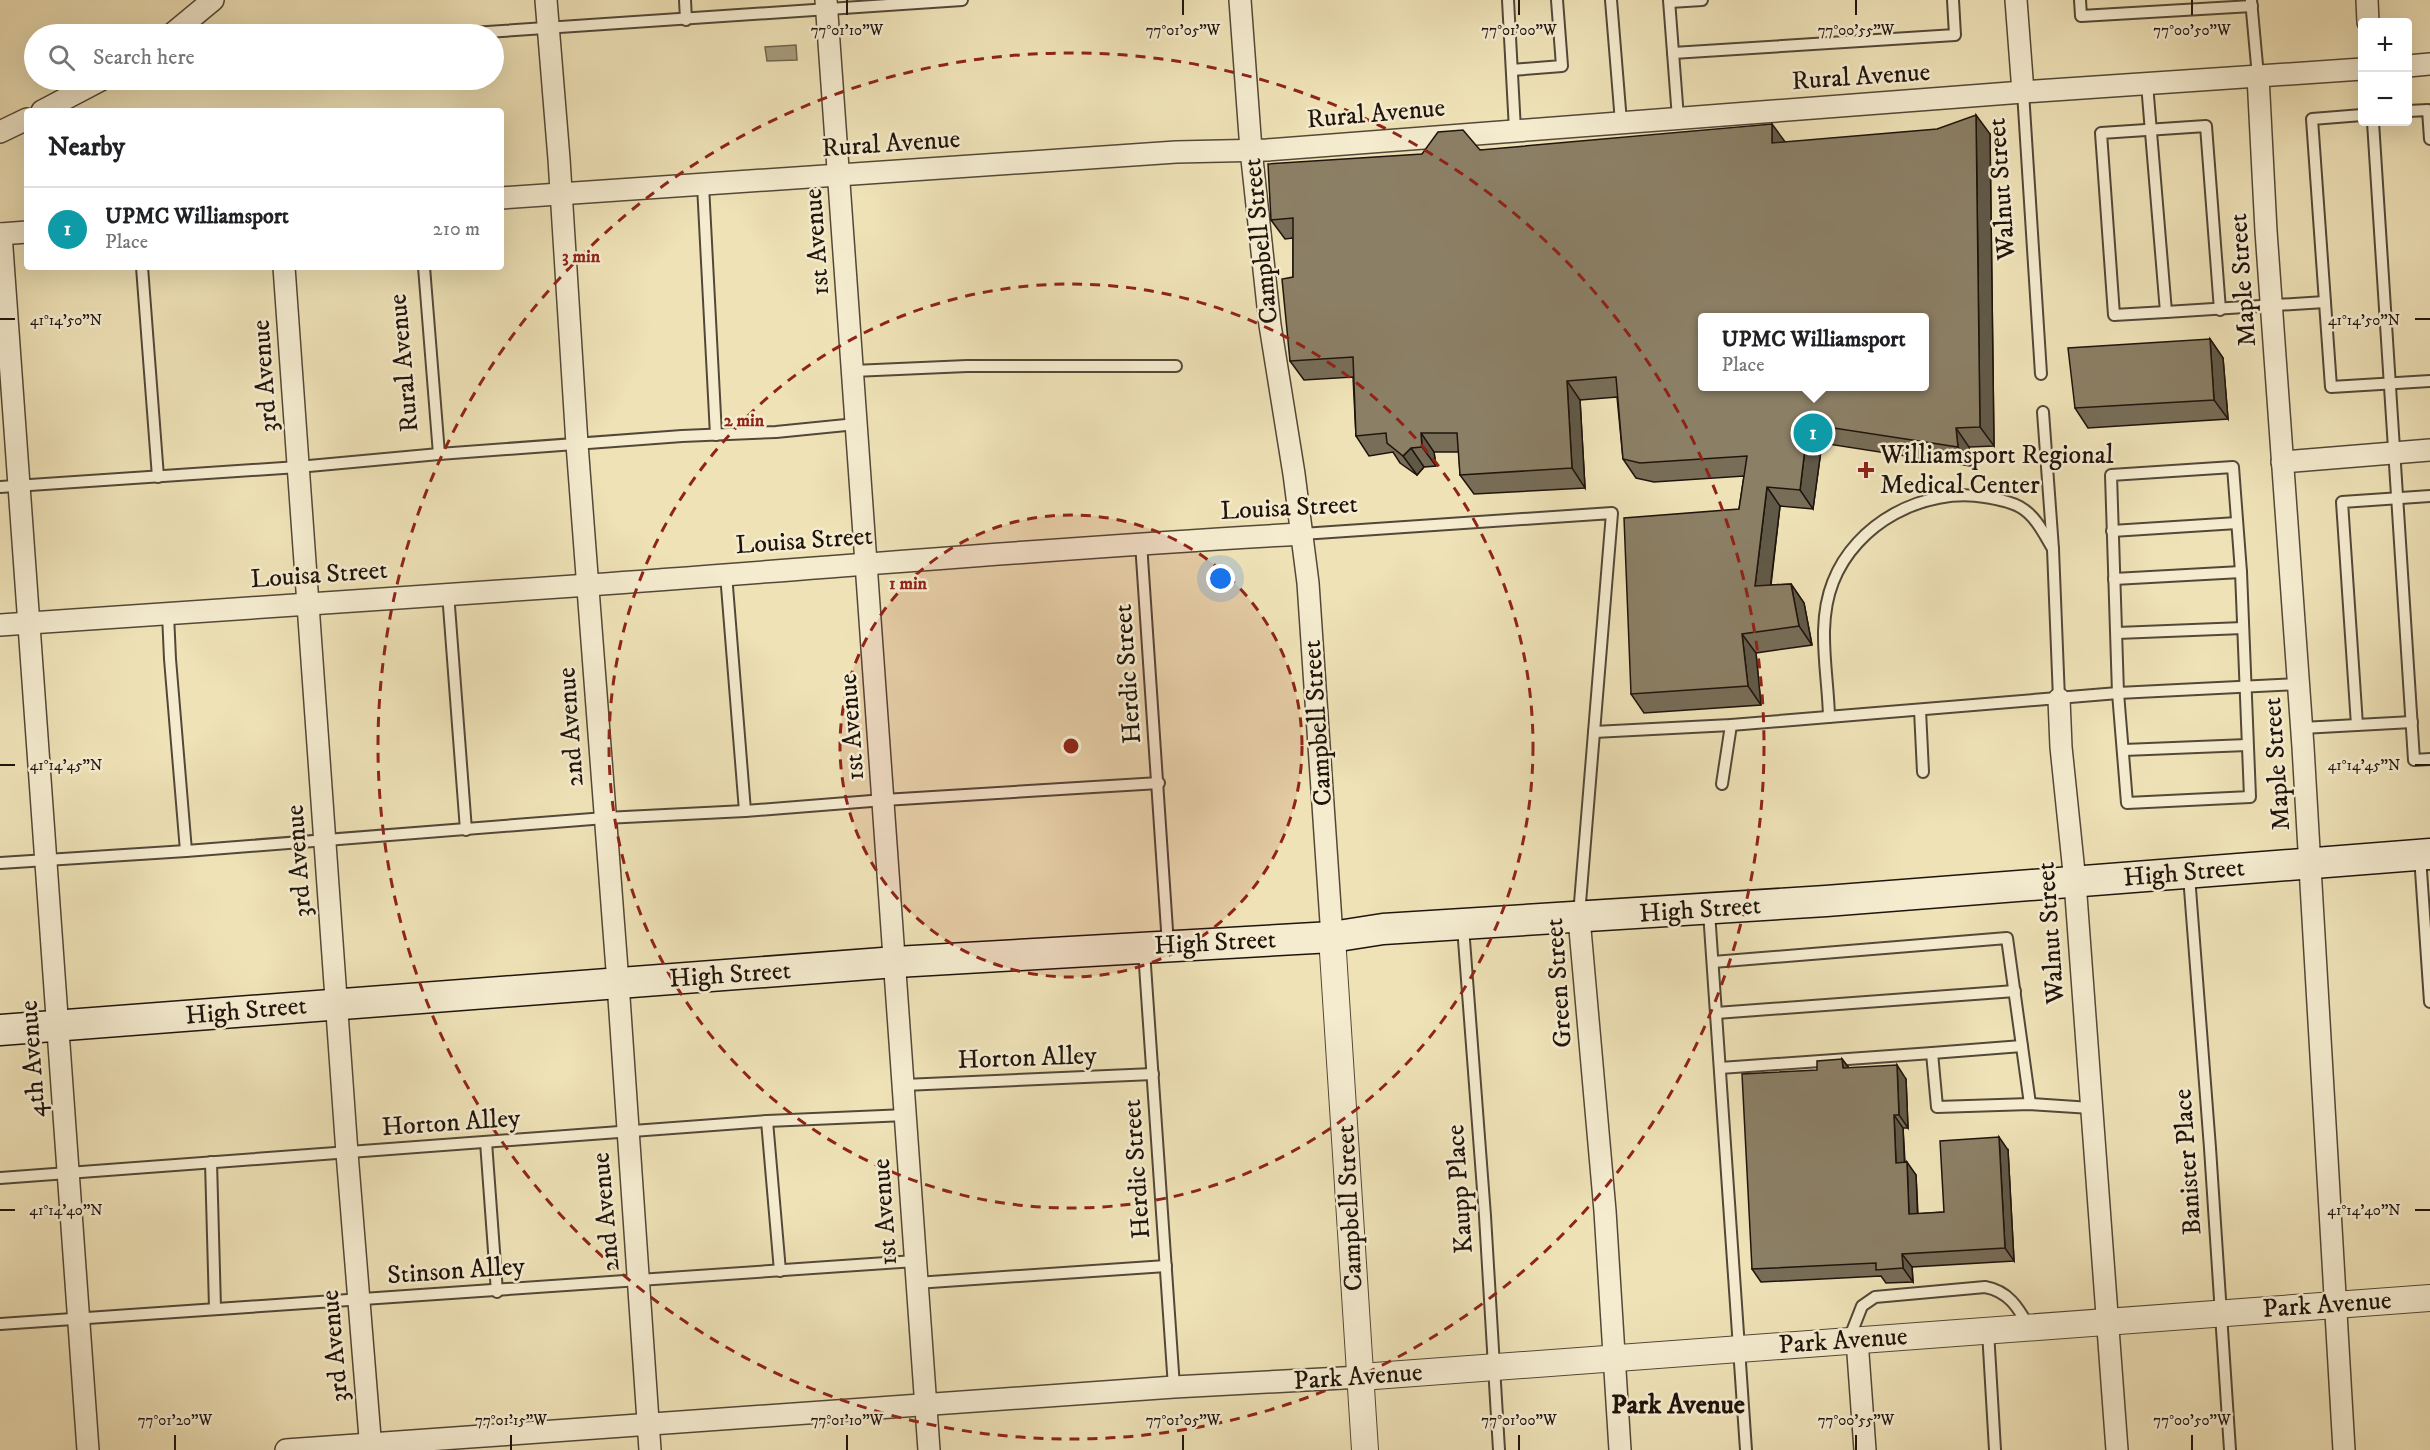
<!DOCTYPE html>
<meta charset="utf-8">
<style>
:root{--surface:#fff;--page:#f6f6f6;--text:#202124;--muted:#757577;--line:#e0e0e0;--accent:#7c3aed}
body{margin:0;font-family:"IM FELL DW Pica",serif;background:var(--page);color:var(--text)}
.controls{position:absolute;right:18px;top:18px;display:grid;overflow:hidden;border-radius:6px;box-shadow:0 6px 24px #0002}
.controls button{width:54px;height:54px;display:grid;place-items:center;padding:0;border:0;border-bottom:2px solid var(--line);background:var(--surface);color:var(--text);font:30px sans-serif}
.you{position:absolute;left:1221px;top:579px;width:21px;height:21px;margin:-15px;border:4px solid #fff;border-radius:50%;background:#1a73e8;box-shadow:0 0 0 9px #1a73e833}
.badge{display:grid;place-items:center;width:39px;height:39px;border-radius:50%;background:var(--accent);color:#fff;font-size:20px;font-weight:700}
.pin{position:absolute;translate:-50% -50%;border:3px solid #fff;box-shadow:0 2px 6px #0006}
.popup{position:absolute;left:1698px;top:313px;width:231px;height:78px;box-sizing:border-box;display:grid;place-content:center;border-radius:6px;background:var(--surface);filter:drop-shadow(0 2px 4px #0005);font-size:20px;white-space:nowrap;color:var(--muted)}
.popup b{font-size:22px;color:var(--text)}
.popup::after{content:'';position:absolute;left:50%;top:100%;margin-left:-12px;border:12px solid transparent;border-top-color:var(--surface)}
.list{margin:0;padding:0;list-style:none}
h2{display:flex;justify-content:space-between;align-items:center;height:78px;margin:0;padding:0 24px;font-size:26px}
h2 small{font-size:20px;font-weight:400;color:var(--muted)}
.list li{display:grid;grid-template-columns:39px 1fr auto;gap:18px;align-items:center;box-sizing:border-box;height:84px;padding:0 24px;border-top:2px solid var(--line)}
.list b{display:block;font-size:22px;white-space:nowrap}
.list p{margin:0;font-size:20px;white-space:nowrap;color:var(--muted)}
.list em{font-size:20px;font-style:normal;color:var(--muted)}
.icon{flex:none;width:33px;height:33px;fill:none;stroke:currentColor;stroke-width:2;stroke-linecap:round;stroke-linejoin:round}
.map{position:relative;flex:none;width:2430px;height:1450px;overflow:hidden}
.search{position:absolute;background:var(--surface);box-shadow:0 6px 24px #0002;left:24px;top:24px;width:480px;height:66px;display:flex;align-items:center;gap:15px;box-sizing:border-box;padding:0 21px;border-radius:33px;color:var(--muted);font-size:22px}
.panel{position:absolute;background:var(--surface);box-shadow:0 6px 24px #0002;left:24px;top:108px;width:480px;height:162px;border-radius:6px}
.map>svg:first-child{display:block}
.water{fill:#a89c7d;stroke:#716650;stroke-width:1.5}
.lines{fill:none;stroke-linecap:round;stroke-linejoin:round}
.service-casing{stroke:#534837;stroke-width:14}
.minor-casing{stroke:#534837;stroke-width:24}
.tertiary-casing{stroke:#534837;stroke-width:28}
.secondary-casing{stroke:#1f140c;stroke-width:33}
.service{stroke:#f5ecd0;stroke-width:10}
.minor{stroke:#f5ecd0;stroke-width:21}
.tertiary{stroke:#f5ecd0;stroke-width:26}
.secondary{stroke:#f5ecd0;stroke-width:30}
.wall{fill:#786d57;stroke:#1f140c;stroke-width:1.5}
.shaded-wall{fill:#615947;stroke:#1f140c;stroke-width:1.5}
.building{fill:#8b7f65;stroke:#1f140c;stroke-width:1.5;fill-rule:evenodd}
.ticks{fill:none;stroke:#1f140c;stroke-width:2}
.ring{fill:none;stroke:#8f2418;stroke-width:3;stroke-dasharray:10 8}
.poi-dot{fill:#8f2418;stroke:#f5ecd0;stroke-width:2}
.labels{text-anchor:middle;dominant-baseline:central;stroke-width:5;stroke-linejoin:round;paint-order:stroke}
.street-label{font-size:26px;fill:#1f140c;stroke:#f5ecd0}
.poi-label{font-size:26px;fill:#1f140c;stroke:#f5ecd0;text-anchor:start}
.neighbourhood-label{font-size:27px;font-weight:bold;fill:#1f140c;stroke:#f5ecd0}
.ticks-label{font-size:15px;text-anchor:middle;fill:#1f140c;stroke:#f5ecd0;stroke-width:5;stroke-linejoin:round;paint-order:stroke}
.centre{fill:#8f2418;stroke:#f5ecd0;stroke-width:3}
.ring-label{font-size:18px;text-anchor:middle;font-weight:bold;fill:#8f2418;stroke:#f5ecd0;stroke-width:5;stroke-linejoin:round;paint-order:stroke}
</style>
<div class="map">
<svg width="2430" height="1450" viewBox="0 0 2430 1450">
<rect width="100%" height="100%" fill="#efe2b7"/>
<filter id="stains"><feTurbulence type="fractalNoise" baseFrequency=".00333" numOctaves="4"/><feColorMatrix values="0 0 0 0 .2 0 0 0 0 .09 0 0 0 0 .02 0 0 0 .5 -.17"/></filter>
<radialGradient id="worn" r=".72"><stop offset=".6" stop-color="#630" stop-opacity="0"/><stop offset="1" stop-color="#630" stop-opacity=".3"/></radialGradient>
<path class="water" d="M796,45l1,15 -30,1 -2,-14z"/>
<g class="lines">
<defs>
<g id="service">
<path d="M685,0l1,20"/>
<path d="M1508,0l7,130"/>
<path d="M1611,0l10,122"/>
<path d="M1669,0l9,118"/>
<path d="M2080,0l1,16 171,-10"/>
<path d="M2251,0l7,76"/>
<path d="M1670,2l32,-2"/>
<path d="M457,34l505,-34"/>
<path d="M1673,53l282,-18 -2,-35"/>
<path d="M1512,70l50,-4 -5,-66"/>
<path d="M2147,84l19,228 159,-10"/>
<path d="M2023,92l18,282"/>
<path d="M2408,111l20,-1 2,29"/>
<path d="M2362,115l-50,4 19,268 99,-6"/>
<path d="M2373,122l41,638 16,-1"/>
<path d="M703,185l13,250"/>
<path d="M142,267l16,210"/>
<path d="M424,267l15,187"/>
<path d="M2166,312l-52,3 -13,-182 105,-7 14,184"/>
<path d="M853,371l114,-5h209"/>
<path d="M2043,412l10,137 6,150"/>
<path d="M2233,467l8,105 9,225 -123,6 -9,-110 -7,-218z"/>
<path d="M0,487l298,-20 141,-13 243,-18 94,-4 80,-8"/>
<path d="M2112,531l125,-8"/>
<path d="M1302,534l310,-21 -33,402"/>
<path d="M1141,543l27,402"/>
<path d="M726,574l19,237"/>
<path d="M2114,579l127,-7"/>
<path d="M448,593l18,237"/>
<path d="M168,614l2,45 16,192"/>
<path d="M2117,633l126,-5"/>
<path d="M1920,710l3,62"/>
<path d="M1829,717c-1,-45 -13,-92 4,-135 23,-59 91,-95 152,-85 11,2 25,4 35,10 16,9 24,27 33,42"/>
<path d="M2412,722l-55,3 -15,-223 88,-6"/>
<path d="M2302,728l55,-3"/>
<path d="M1594,732l137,-7 387,-32 181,-9"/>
<path d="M2124,750l123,-5"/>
<path d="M1722,784l9,-59"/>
<path d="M2420,856l10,146"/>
<path d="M0,863l186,-12 419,-33 140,-7 139,-11 275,-17"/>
<path d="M2189,876l21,272 20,302"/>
<path d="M1709,912l37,538"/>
<path d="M1463,927l22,289 14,234"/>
<path d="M1144,951l30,436"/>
<path d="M1713,962l294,-24 23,166"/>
<path d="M1716,1013l299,-22"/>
<path d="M1932,1053l90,-7"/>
<path d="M1720,1068l212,-15 5,54 93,-3 61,4"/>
<path d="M904,1085l249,-11"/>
<path d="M767,1121l13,150"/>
<path d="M486,1142l11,150"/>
<path d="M211,1162l4,146"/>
<path d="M0,1178l767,-57 139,-6"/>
<path d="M916,1283l250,-17"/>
<path d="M0,1324l915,-63"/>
<path d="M1988,1331l7,119"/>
<path d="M1849,1339l13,-33 13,-9 110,-10c23,4 33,20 44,40"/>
</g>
<g id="minor">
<path d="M546,0l13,159 18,285 41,539 32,467"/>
<path d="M826,0l103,1450"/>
<path d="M1240,0l11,150 19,175 24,149 14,109 24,354"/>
<path d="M2016,0l7,92"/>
<path d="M2367,0l1,22"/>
<path d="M172,34l41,-34"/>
<path d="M2408,66l22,-2"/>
<path d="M2258,76l8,155 37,516 41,703"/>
<path d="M42,111l59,-31"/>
<path d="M0,132l27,-13"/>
<path d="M501,198l675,-46 91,-2 756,-58 339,-23"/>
<path d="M0,234l27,-2"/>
<path d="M1,234l87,1216"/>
<path d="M284,267l63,886 24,297"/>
<path d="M2282,462l148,-12"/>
<path d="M0,625c196,-14 393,-26 589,-40 238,-17 475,-38 713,-51"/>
<path d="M2059,699l2,48 14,135 42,568"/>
<path d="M1579,918l26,293 15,239"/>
<path d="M1857,1340l8,110"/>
<path d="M286,1450l888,-63 187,-10"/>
</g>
<g id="tertiary">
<path d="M1332,937l33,513"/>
<path d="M1361,1377l1069,-79"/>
</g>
<path id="secondary" d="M0,1030l896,-68 436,-25 51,-8 443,-28 604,-47"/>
</defs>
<use href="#service" class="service-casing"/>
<use href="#minor" class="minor-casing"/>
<use href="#tertiary" class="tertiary-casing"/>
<use href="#secondary" class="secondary-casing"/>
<use href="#service" class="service"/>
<use href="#minor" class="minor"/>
<use href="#tertiary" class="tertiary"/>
<use href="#secondary" class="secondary"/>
</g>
<g class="wall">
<path d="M1990,134l4,312 -25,1 2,19 -149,-23 -9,66 -33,-3 -9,79 20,-1 13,19 8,42 -56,8 5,52 -117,8 -13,-19 108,-185 5,-33 -90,6 -18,-4 -13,-19 -6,-62 -37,3 5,88 -111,6 -14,-19 -1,-23h-25l2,14 -12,1 -7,8 -17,-12 -7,-11 -24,4 -13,-20 -3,-59 -49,3 -14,-19 3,-84v-39l-8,1 -14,-19 151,-66 58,-4 305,-8z"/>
<path d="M2210,339l13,19 5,61 -140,9 -13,-20z"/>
<path d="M1842,1059l7,9 57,11 2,49h-5l2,34 11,13 2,39 26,-2 64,-62 6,111 -102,6 1,15 -27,1 -5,-7 -120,6 -9,-13z"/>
</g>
<g class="shaded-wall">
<path d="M1976,115l14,19 4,312 -14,-19z"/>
<path d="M1772,124l14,19h-14z"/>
<path d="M2210,339l13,19 5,61 -14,-19z"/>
<path d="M1567,381l13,19 5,88 -13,-20z"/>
<path d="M1808,424l14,19 -9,66 -13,-19z"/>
<path d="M1956,428l13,19 2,19 -13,-19z"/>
<path d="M1421,433l13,19 2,14 -14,-19z"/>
<path d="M1411,448l13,19 -7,8 -14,-19z"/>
<path d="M1767,487l13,19 -12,100 -13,-20z"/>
<path d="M1791,584l13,19 8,42 -13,-19z"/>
<path d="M1742,634l14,19 5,52 -13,-19z"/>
<path d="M1842,1059l10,13 -9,-4z"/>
<path d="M1897,1065l9,14 2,49 -9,-13z"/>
<path d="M1894,1115l9,13 2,48 -9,-13z"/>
<path d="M1999,1137l9,13 6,111 -9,-13z"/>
<path d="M1907,1162l9,13 2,52 -9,-13z"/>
<path d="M1902,1254l10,13 1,15 -10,-14z"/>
</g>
<g class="building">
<path d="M1976,115l4,312 -24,1 2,19 -150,-23 -8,66 -33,-3 -12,99 36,-2 8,42 -57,8 6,52 -117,8 -7,-176 115,-9 8,-53 -107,7 -17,-4 -7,-82 -49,4 5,87 -112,7 -3,-42h-36l1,14 -11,1 -8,8 -16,-13 -1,-10 -30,3 -3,-79 -63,4 -8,-82 11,-2v-59l-22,2 -3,-56 154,-10 16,-22 25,-2 17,20 292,-26v19l165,-14zM1702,318h222v69h-222z"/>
<path d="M2210,339l4,61 -139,8 -7,-60z"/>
<path d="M1842,1059l1,9 54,-3 2,50h-5l2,48 11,-1 2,52 35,-2 -4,-71 59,-4 6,111 -103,6 1,14 -27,2v-7l-124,6 -10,-195 75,-4v-9z"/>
</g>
<path class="ticks" d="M847,0v15M1183,0v15M1519,0v15M1856,0v15M2192,0v15M0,319h15M2415,319h15M0,765h15M2415,765h15M0,1210h15M2415,1210h15M175,1435v15M511,1435v15M847,1435v15M1183,1435v15M1519,1435v15M1856,1435v15M2192,1435v15"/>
<circle cx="1071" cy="746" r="231" fill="#8f2418" fill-opacity=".12"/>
<g class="ring">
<circle cx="1071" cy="746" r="231"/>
<circle cx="1071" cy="746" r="462"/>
<circle cx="1071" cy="746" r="693"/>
</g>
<path class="poi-dot" d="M1863 461h6v6h6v6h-6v6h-6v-6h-6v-6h6z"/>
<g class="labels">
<g class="street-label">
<text transform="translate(1861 77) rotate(-4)">Rural Avenue</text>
<text transform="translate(1376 114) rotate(-5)">Rural Avenue</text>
<text transform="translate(891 144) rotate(-4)">Rural Avenue</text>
<text transform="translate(2002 189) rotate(-94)">Walnut Street</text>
<text transform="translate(1261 241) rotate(-96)">Campbell Street</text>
<text transform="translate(817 242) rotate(-94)">1st Avenue</text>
<text transform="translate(2243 280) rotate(-94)">Maple Street</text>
<text transform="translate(404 363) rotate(-95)">Rural Avenue</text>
<text transform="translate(265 376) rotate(-94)">3rd Avenue</text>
<text transform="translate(1289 508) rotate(-3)">Louisa Street</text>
<text transform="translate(804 541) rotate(-4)">Louisa Street</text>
<text transform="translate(319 575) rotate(-4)">Louisa Street</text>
<text transform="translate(1128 674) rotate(-94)">Herdic Street</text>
<text transform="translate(1318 723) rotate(-94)">Campbell Street</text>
<text transform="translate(571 727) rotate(-94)">2nd Avenue</text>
<text transform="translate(852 727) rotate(-94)">1st Avenue</text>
<text transform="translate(2277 764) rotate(-94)">Maple Street</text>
<text transform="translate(299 861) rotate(-94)">3rd Avenue</text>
<text transform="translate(2184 873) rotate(-5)">High Street</text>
<text transform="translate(1700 910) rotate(-4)">High Street</text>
<text transform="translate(2051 933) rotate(-94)">Walnut Street</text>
<text transform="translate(1215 943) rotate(-3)">High Street</text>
<text transform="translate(730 975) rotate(-4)">High Street</text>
<text transform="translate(1559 983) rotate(-94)">Green Street</text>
<text transform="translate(246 1011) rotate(-5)">High Street</text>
<text transform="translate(1027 1058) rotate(-2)">Horton Alley</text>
<text transform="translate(33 1059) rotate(-94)">4th Avenue</text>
<text transform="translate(451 1123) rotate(-4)">Horton Alley</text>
<text transform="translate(2188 1162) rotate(-94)">Banister Place</text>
<text transform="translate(1137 1169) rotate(-94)">Herdic Street</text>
<text transform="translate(1460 1189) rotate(-94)">Kaupp Place</text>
<text transform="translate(1350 1208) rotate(-93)">Campbell Street</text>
<text transform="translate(606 1212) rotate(-95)">2nd Avenue</text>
<text transform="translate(885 1212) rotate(-94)">1st Avenue</text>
<text transform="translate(456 1271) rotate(-4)">Stinson Alley</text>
<text transform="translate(2327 1305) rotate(-4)">Park Avenue</text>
<text transform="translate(1843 1341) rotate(-4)">Park Avenue</text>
<text transform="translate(335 1346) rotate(-95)">3rd Avenue</text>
<text transform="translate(1358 1377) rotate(-4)">Park Avenue</text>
</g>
<g class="poi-label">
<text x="1880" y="455">Williamsport Regional<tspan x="1880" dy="30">Medical Center</tspan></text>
</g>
<g class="neighbourhood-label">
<text x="1678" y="1405">Park Avenue</text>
</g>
</g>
<g class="ticks-label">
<text x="847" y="35">77°01'10"W</text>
<text x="1183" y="35">77°01'05"W</text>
<text x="1519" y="35">77°01'00"W</text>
<text x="1856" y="35">77°00'55"W</text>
<text x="2192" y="35">77°00'50"W</text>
<text x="66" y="325">41°14'50"N</text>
<text x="2364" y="325">41°14'50"N</text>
<text x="66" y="770">41°14'45"N</text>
<text x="2364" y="770">41°14'45"N</text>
<text x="66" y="1215">41°14'40"N</text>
<text x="2364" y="1215">41°14'40"N</text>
<text x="175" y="1425">77°01'20"W</text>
<text x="511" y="1425">77°01'15"W</text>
<text x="847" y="1425">77°01'10"W</text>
<text x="1183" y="1425">77°01'05"W</text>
<text x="1519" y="1425">77°01'00"W</text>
<text x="1856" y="1425">77°00'55"W</text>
<text x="2192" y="1425">77°00'50"W</text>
</g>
<circle cx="1071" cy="746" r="9" class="centre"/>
<g class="ring-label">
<text x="581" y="262">3 min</text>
<text x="744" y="426">2 min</text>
<text x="908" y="589">1 min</text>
</g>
<rect width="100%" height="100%" filter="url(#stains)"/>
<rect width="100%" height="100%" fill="url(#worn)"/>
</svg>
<div class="controls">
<button>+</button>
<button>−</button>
</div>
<div class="you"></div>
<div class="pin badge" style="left:1813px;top:433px;background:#0f9aa8">1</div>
<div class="popup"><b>UPMC Williamsport</b>Place</div>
<div class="search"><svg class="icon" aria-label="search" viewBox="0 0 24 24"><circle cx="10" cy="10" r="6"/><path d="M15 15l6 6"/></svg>Search here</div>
<section class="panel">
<h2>Nearby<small></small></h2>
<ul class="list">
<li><span class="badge" style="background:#0f9aa8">1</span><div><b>UPMC Williamsport</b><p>Place</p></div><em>210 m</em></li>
</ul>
</section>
</div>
